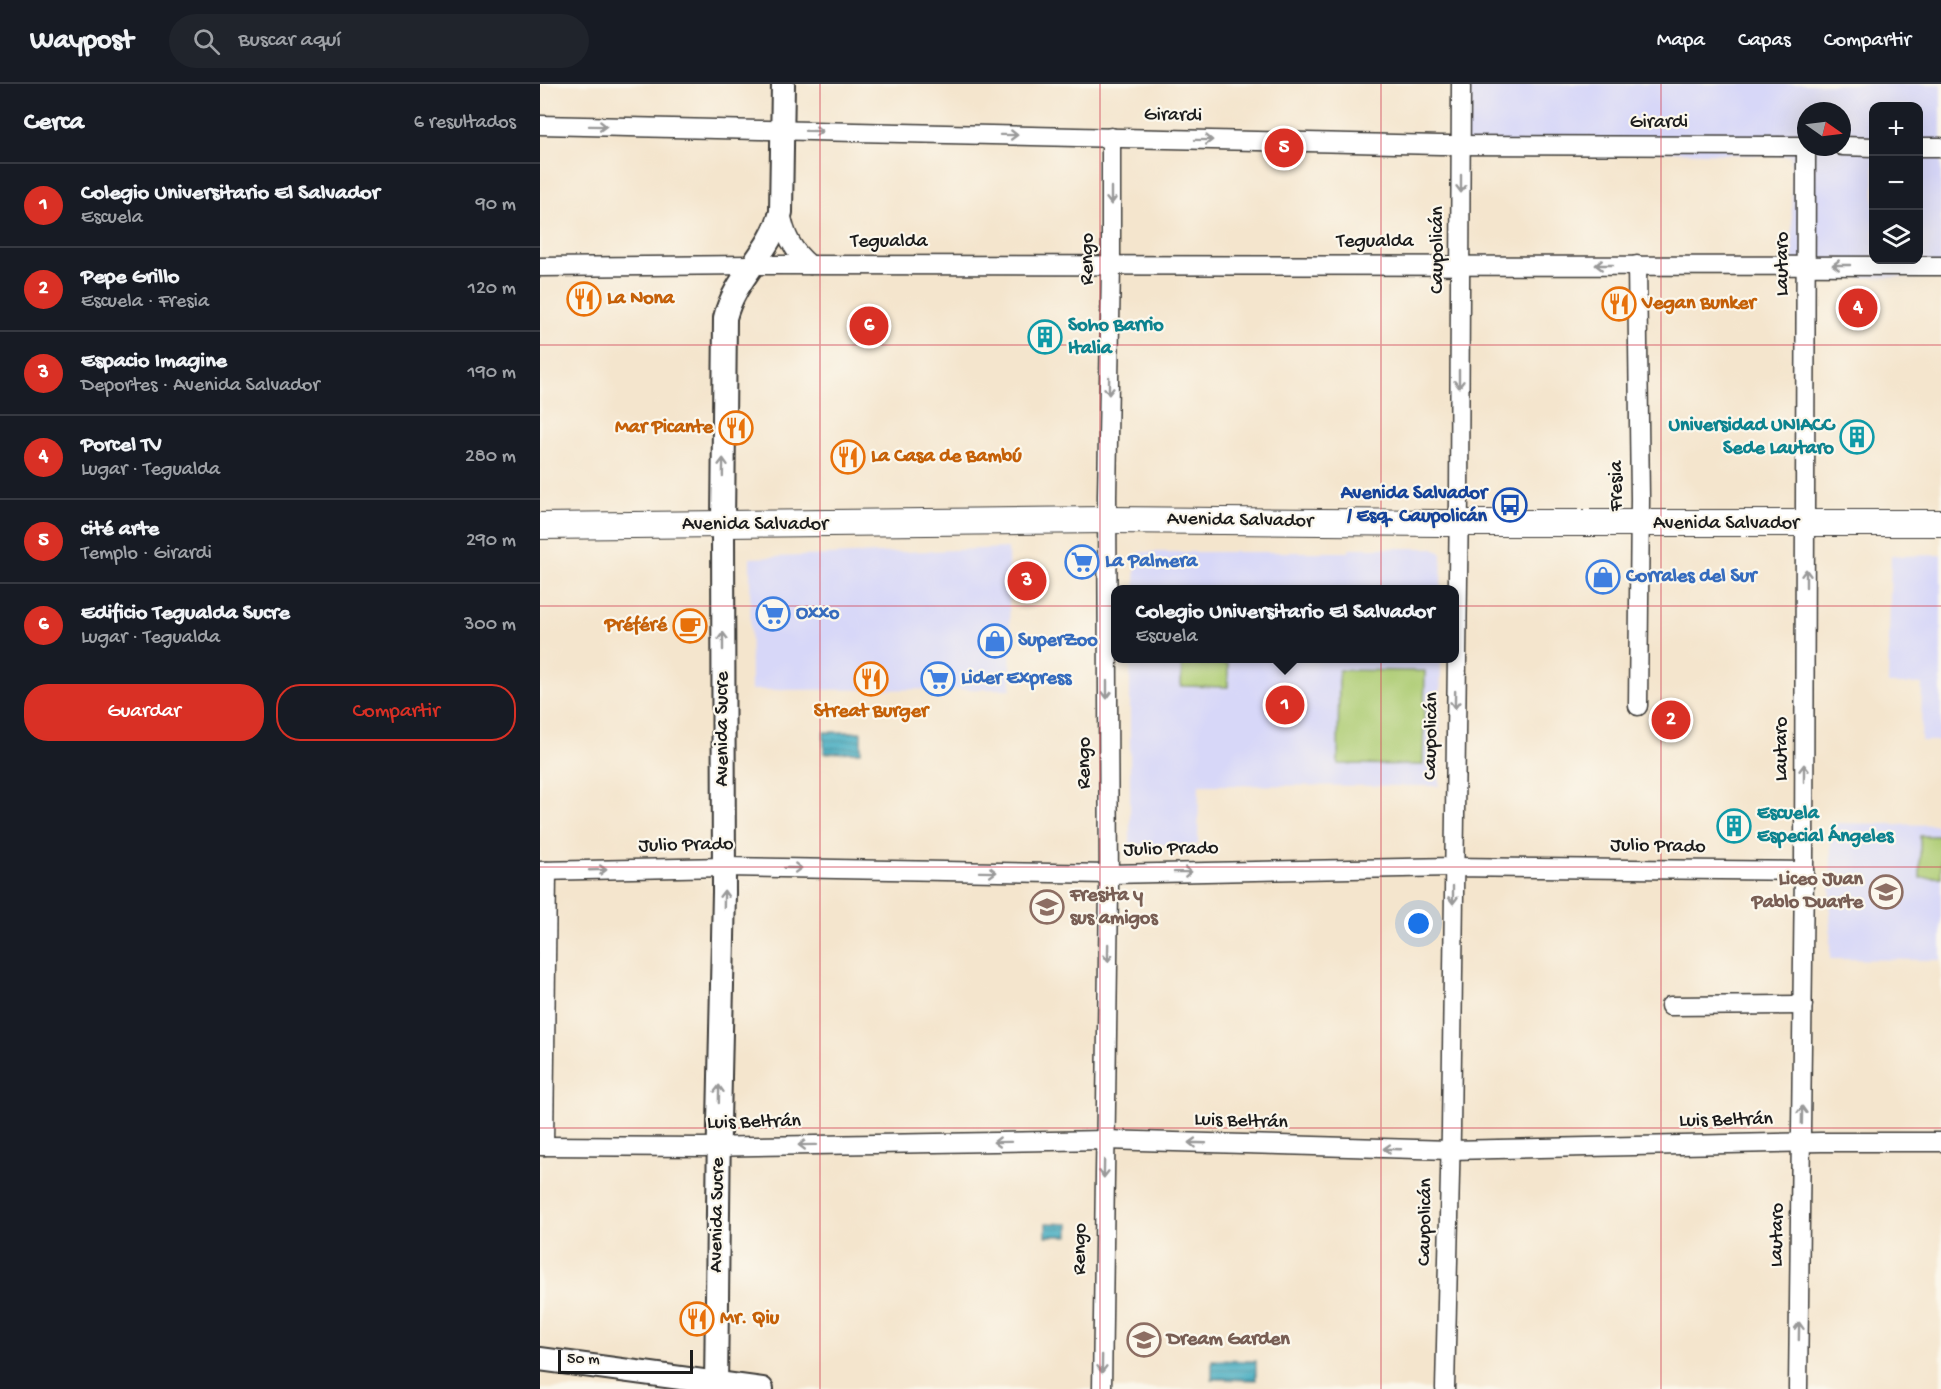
<!DOCTYPE html>
<html lang="es">
<meta charset="utf-8">
<style>
:root{--surface:#171b24;--page:#20242c;--text:#f1f3f6;--muted:#9ea1a6;--line:#363941;--accent:#d93025}
body{margin:0;font-family:"Gochi Hand",sans-serif;background:var(--page);color:var(--text)}
.controls{position:absolute;right:18px;top:18px;display:grid;overflow:hidden;border-radius:12px;box-shadow:0 6px 24px #0002}
.controls button{width:54px;height:54px;display:grid;place-items:center;padding:0;border:0;border-bottom:2px solid var(--line);background:var(--surface);color:var(--text);font:30px sans-serif}
.compass{position:absolute;left:1257px;top:18px;width:54px;height:54px;border-radius:50%;background:var(--surface);box-shadow:0 6px 24px #0002;rotate:104deg}
.scale{position:absolute;left:18px;bottom:15px;width:135px;box-sizing:border-box;padding-left:6px;border:3px solid #1c1c1c;border-top:0;font-size:16px;line-height:21px;white-space:nowrap;color:#1c1c1c;-webkit-text-stroke:4px #fbf7ec;paint-order:stroke}
.you{position:absolute;left:879px;top:840px;width:21px;height:21px;margin:-15px;border:4px solid #fff;border-radius:50%;background:#1a73e8;box-shadow:0 0 0 9px #1a73e833}
.badge{display:grid;place-items:center;width:39px;height:39px;border-radius:50%;background:var(--accent);color:#fff;font-size:20px;font-weight:700}
.pin{position:absolute;translate:-50% -50%;border:3px solid #fff;box-shadow:0 2px 6px #0006}
.popup{position:absolute;left:571px;top:501px;width:348px;height:78px;box-sizing:border-box;display:grid;place-content:center;border-radius:12px;background:var(--surface);filter:drop-shadow(0 2px 4px #0005);font-size:20px;white-space:nowrap;color:var(--muted)}
.popup b{font-size:22px;color:var(--text)}
.popup::after{content:'';position:absolute;left:50%;top:100%;margin-left:-12px;border:12px solid transparent;border-top-color:var(--surface)}
.list{margin:0;padding:0;list-style:none}
h2{display:flex;justify-content:space-between;align-items:center;height:78px;margin:0;padding:0 24px;font-size:26px}
h2 small{font-size:20px;font-weight:400;color:var(--muted)}
.list li{display:grid;grid-template-columns:39px 1fr auto;gap:18px;align-items:center;box-sizing:border-box;height:84px;padding:0 24px;border-top:2px solid var(--line)}
.list b{display:block;font-size:22px;white-space:nowrap}
.list p{margin:0;font-size:20px;white-space:nowrap;color:var(--muted)}
.list em{font-size:20px;font-style:normal;color:var(--muted)}
.actions{display:flex;gap:12px;padding:18px 24px}
.actions a{flex:1;padding:14px 0;border:2px solid var(--accent);border-radius:24px;text-align:center;font-size:21px;color:var(--accent)}
.actions .main{background:var(--accent);color:#fff}
.icon{flex:none;width:33px;height:33px;fill:none;stroke:currentColor;stroke-width:2;stroke-linecap:round;stroke-linejoin:round}
.map{position:relative;flex:none;width:1401px;height:1305px;overflow:hidden}
header{display:flex;align-items:center;gap:36px;box-sizing:border-box;height:84px;padding:0 30px;background:var(--surface);border-bottom:2px solid var(--line)}
header strong{font-size:28px}
nav{display:flex;gap:33px;margin-inline-start:auto;font-size:21px}
.search{width:420px;height:54px;background:var(--page);display:flex;align-items:center;gap:15px;box-sizing:border-box;padding:0 21px;border-radius:33px;color:var(--muted);font-size:22px}
main{display:flex}
aside{flex:1;background:var(--surface)}
.map>svg:first-child{display:block}
.built{fill:#d7d7f8;fill-rule:evenodd}
.garden{fill:#adcc73;stroke:#647448;stroke-width:1.5}
.water{fill:url(#water-rules);stroke:#2e636e;stroke-width:1.5}
.lines{fill:none;stroke-linecap:round;stroke-linejoin:round}
.minor-casing{stroke:#3c3a37;stroke-width:21}
.tertiary-casing{stroke:#3c3a37;stroke-width:26}
.secondary-casing{stroke:#3c3a37;stroke-width:28}
.minor{stroke:#fff;stroke-width:18}
.tertiary{stroke:#fff;stroke-width:22}
.secondary{stroke:#fff;stroke-width:26}
.oneway{stroke:#999}
.grid{fill:none;stroke:#d1495b;stroke-width:1.5;stroke-opacity:0.55}
.labels{text-anchor:middle;dominant-baseline:central;stroke-width:4.5;stroke-linejoin:round;paint-order:stroke}
.street-label{font-size:20px;fill:#1c1c1c;stroke:#fbf7ec}
.food-label{font-size:20px;font-weight:bold;fill:#c56008;stroke:#fbf7ec;text-anchor:start}
.culture-label{font-size:20px;font-weight:bold;fill:#0d838f;stroke:#fbf7ec;text-anchor:start}
.transit-label{font-size:20px;font-weight:bold;fill:#164399;stroke:#fbf7ec;text-anchor:end}
.shop-label{font-size:20px;font-weight:bold;fill:#366cbe;stroke:#fbf7ec;text-anchor:start}
.education-label{font-size:20px;font-weight:bold;fill:#785e54;stroke:#fbf7ec;text-anchor:start}
</style>
<header>
<strong>Waypost</strong>
<div class="search"><svg class="icon" aria-label="search" viewBox="0 0 24 24"><circle cx="10" cy="10" r="6"/><path d="M15 15l6 6"/></svg>Buscar aquí</div>
<nav><a>Mapa</a><a>Capas</a><a>Compartir</a></nav>
</header>
<main>
<aside>
<h2>Cerca<small>6 resultados</small></h2>
<ul class="list">
<li><span class="badge">1</span><div><b>Colegio Universitario El Salvador</b><p>Escuela</p></div><em>90 m</em></li>
<li><span class="badge">2</span><div><b>Pepe Grillo</b><p>Escuela · Fresia</p></div><em>120 m</em></li>
<li><span class="badge">3</span><div><b>Espacio Imagine</b><p>Deportes · Avenida Salvador</p></div><em>190 m</em></li>
<li><span class="badge">4</span><div><b>Porcel TV</b><p>Lugar · Tegualda</p></div><em>280 m</em></li>
<li><span class="badge">5</span><div><b>cité arte</b><p>Templo · Girardi</p></div><em>290 m</em></li>
<li><span class="badge">6</span><div><b>Edificio Tegualda Sucre</b><p>Lugar · Tegualda</p></div><em>300 m</em></li>
</ul>
<div class="actions"><a class="main">Guardar</a><a>Compartir</a></div>
</aside>
<div class="map">
<svg width="1401" height="1305" viewBox="0 0 1401 1305">
<defs>
<pattern id="water-rules" width="6" height="5" patternUnits="userSpaceOnUse" patternTransform="scale(1.5)"><rect width="6" height="5" fill="#40aac0"/><path d="M0 2.5h6" fill="none" stroke="#358a9b"/></pattern>
</defs>
<rect width="100%" height="100%" fill="#fbf7ec"/>
<filter id="ink" filterUnits="userSpaceOnUse"><feTurbulence type="fractalNoise" baseFrequency=".0167" numOctaves="2"/><feDisplacementMap in="SourceGraphic" scale="12" xChannelSelector="R" yChannelSelector="G"/><feConvolveMatrix kernelMatrix="1 2 1 2 8 2 1 2 1" color-interpolation-filters="sRGB"/></filter>
<filter id="wash" filterUnits="userSpaceOnUse"><feTurbulence type="fractalNoise" baseFrequency=".008" numOctaves="4" result="noise"/><feDisplacementMap in="SourceGraphic" scale="24" xChannelSelector="R" yChannelSelector="G"/><feGaussianBlur stdDeviation="1.35" result="paint"/><feColorMatrix in="noise" values="0 0 0 0 0 0 0 0 0 0 0 0 0 0 0 0 0 1.4 0 .05"/><feComposite in="paint" operator="in"/></filter>
<g filter="url(#wash)">
<rect width="100%" height="100%" fill="#f4e5cd"/>
<g class="built">
<path d="M922,0h479v193l-148,1 -2,-122 -329,-11zM1334,22h44v154h-44zM1266,27h36v36h-36z"/>
<path d="M468,464l3,141 -260,1 -1,-132z"/>
<path d="M810,464h84l8,6 -1,35h-306l1,-31 4,-6h209z"/>
<path d="M1401,471v186h-20l1,-57h-34l3,-128z"/>
<path d="M590,575h311l-2,127 -240,-1 -1,60 -68,-1z"/>
<path d="M1291,739l110,2v135l-111,-1z"/>
</g>
<g class="garden">
<path d="M642,580h46v23l-47,-1z"/>
<path d="M799,586l86,1 -2,94 -85,-1z"/>
<path d="M1380,752h21v41l-21,1z"/>
</g>
<g class="water">
<path d="M284,648h37v20l-37,1z"/>
<path d="M506,1139l23,1v12h-23z"/>
<path d="M672,1276l44,1v19l-44,-1z"/>
</g>
</g>
<g filter="url(#ink)">
<g class="lines">
<defs>
<g id="minor">
<path d="M0,41l900,20 366,1"/>
<path d="M1302,62l32,1"/>
<path d="M1378,63h23"/>
<path d="M241,128c4,23 11,38 29,53"/>
<path d="M1097,181l3,234 -2,207"/>
<path d="M0,183l212,-2 1189,1"/>
<path d="M0,787l184,-4 385,7 344,-7 351,4"/>
<path d="M1130,922l133,-1"/>
<path d="M0,1062l162,1 403,-7 345,10 371,-8h120"/>
<path d="M4,1062l3,-275"/>
<path d="M562,1305l7,-499 -2,-394 4,-231v-128"/>
<path d="M905,1305l6,-258 8,-633 2,-414"/>
<path d="M1258,1305l6,-518 2,-725"/>
</g>
<g id="tertiary">
<path d="M0,1275l222,30"/>
<path d="M176,1305l3,-266 5,-231 -1,-367 2,-207c10,-41 46,-66 56,-106l2,-128"/>
</g>
<path id="secondary" d="M0,442l568,-6 331,3h502"/>
</defs>
<use href="#minor" class="minor-casing"/>
<use href="#tertiary" class="tertiary-casing"/>
<use href="#secondary" class="secondary-casing"/>
<use href="#minor" class="minor"/>
<use href="#tertiary" class="tertiary"/>
<use href="#secondary" class="secondary"/>
</g>
<defs><path id="oneway-shaft" d="M-6 0H5M1.5-3L5.5 0L1.5 3" fill="none" stroke-width="1.6" stroke-linecap="round" stroke-linejoin="round" transform="scale(1.5)"/></defs>
<g class="oneway">
<use href="#oneway-shaft" transform="translate(58 42) rotate(1)"/>
<use href="#oneway-shaft" transform="translate(274 47) rotate(1)"/>
<use href="#oneway-shaft" transform="translate(469 51) rotate(1)"/>
<use href="#oneway-shaft" transform="translate(664 56) rotate(1)"/>
<use href="#oneway-shaft" transform="translate(921 100) rotate(90)"/>
<use href="#oneway-shaft" transform="translate(571 112) rotate(90)"/>
<use href="#oneway-shaft" transform="translate(1064 181) rotate(-180)"/>
<use href="#oneway-shaft" transform="translate(1301 181) rotate(-180)"/>
<use href="#oneway-shaft" transform="translate(919 295) rotate(90)"/>
<use href="#oneway-shaft" transform="translate(569 302) rotate(91)"/>
<use href="#oneway-shaft" transform="translate(183 383) rotate(-89)"/>
<use href="#oneway-shaft" transform="translate(1266 494) rotate(-90)"/>
<use href="#oneway-shaft" transform="translate(183 557) rotate(-90)"/>
<use href="#oneway-shaft" transform="translate(567 606) rotate(90)"/>
<use href="#oneway-shaft" transform="translate(915 616) rotate(91)"/>
<use href="#oneway-shaft" transform="translate(1264 689) rotate(-90)"/>
<use href="#oneway-shaft" transform="translate(253 784) rotate(1)"/>
<use href="#oneway-shaft" transform="translate(58 786) rotate(-2)"/>
<use href="#oneway-shaft" transform="translate(448 788) rotate(1)"/>
<use href="#oneway-shaft" transform="translate(643 788) rotate(-1)"/>
<use href="#oneway-shaft" transform="translate(913 811) rotate(90)"/>
<use href="#oneway-shaft" transform="translate(184 815) rotate(-89)"/>
<use href="#oneway-shaft" transform="translate(568 869) rotate(91)"/>
<use href="#oneway-shaft" transform="translate(179 1010) rotate(-89)"/>
<use href="#oneway-shaft" transform="translate(1262 1031) rotate(-89)"/>
<use href="#oneway-shaft" transform="translate(462 1058) rotate(179)"/>
<use href="#oneway-shaft" transform="translate(657 1059) rotate(-178)"/>
<use href="#oneway-shaft" transform="translate(267 1061) rotate(179)"/>
<use href="#oneway-shaft" transform="translate(852 1065) rotate(-178)"/>
<use href="#oneway-shaft" transform="translate(564 1085) rotate(91)"/>
<use href="#oneway-shaft" transform="translate(1259 1247) rotate(-89)"/>
<use href="#oneway-shaft" transform="translate(562 1280) rotate(91)"/>
</g>
</g>
<path class="grid" d="M280,0v1305M560,0v1305M841,0v1305M1121,0v1305M0,261h1401M0,522h1401M0,783h1401M0,1044h1401"/>
<defs>
<symbol id="restaurant-ring" viewBox="-11 -11 22 22"><circle r="9.5" fill="#fbf7ec" stroke="#e8710a" stroke-width="1.5"/><path d="M-5-6h1v4h1v-4h1v4h1v-4h1v5L-1.5 .5V6h-2V.5L-5-1ZM5-6V6H3V1.5H1.5Q1.5-4 5-6Z" fill="#e8710a"/></symbol>
<symbol id="building-ring" viewBox="-11 -11 22 22"><circle r="9.5" fill="#fbf7ec" stroke="#0f9aa8" stroke-width="1.5"/><path d="M-4-6H4V6H1V3H-1V6H-4ZM-2.5-4.3h1.7v1.8h-1.7ZM.8-4.3h1.7v1.8H.8ZM-2.5-1h1.7V.8h-1.7ZM.8-1h1.7V.8H.8Z" fill="#0f9aa8"/></symbol>
<symbol id="bus-ring" viewBox="-11 -11 22 22"><circle r="9.5" fill="#fbf7ec" stroke="#1a4fb4" stroke-width="1.5"/><path d="M-5-6H5V4H4V6H2V4H-2V6H-4V4H-5ZM-3.5-4V0h7V-4ZM-3.5 1.2v1.5H-2V1.2ZM2 1.2v1.5H3.5V1.2Z" fill="#1a4fb4"/></symbol>
<symbol id="supermarket-ring" viewBox="-11 -11 22 22"><circle r="9.5" fill="#fbf7ec" stroke="#3f7fe0" stroke-width="1.5"/><path d="M-6-5.5h2.5l.6 2H6L4.5 2H-2.5L-4.4-4H-6ZM-1.5 3.2a1.3 1.3 0 1 0 .1 0ZM3 3.2a1.3 1.3 0 1 0 .1 0Z" fill="#3f7fe0"/></symbol>
<symbol id="shop-ring" viewBox="-11 -11 22 22"><circle r="9.5" fill="#fbf7ec" stroke="#3f7fe0" stroke-width="1.5"/><path d="M-5-2.5h2.3a2.7 3.5 0 0 1 5.4 0H5L5.5 6h-11ZM-1.5-2.5h3a1.5 2.3 0 0 0-3 0Z" fill="#3f7fe0"/></symbol>
<symbol id="cafe-ring" viewBox="-11 -11 22 22"><circle r="9.5" fill="#fbf7ec" stroke="#e8710a" stroke-width="1.5"/><path d="M-5.5-4.5H6V0H3Q3 3.5 0 3.5H-2.5Q-5.5 3.5-5.5 0ZM3-3.2v2h1.7v-2ZM-6 4.5H4V6H-6Z" fill="#e8710a"/></symbol>
<symbol id="school-ring" viewBox="-11 -11 22 22"><circle r="9.5" fill="#fbf7ec" stroke="#8d6e63" stroke-width="1.5"/><path d="M0-5L7-2L0 1L-7-2ZM-4 1L0 2.5L4 1V4Q0 6-4 4Z" fill="#8d6e63"/></symbol>
</defs>
<g fill-rule="evenodd">
<use href="#restaurant-ring" x="25" y="196" width="38" height="38"/>
<use href="#restaurant-ring" x="1060" y="201" width="38" height="38"/>
<use href="#building-ring" x="486" y="234" width="38" height="38"/>
<use href="#restaurant-ring" x="177" y="325" width="38" height="38"/>
<use href="#building-ring" x="1298" y="334" width="38" height="38"/>
<use href="#restaurant-ring" x="289" y="354" width="38" height="38"/>
<use href="#bus-ring" x="951" y="402" width="38" height="38"/>
<use href="#supermarket-ring" x="523" y="459" width="38" height="38"/>
<use href="#shop-ring" x="1044" y="474" width="38" height="38"/>
<use href="#supermarket-ring" x="214" y="511" width="38" height="38"/>
<use href="#cafe-ring" x="131" y="523" width="38" height="38"/>
<use href="#shop-ring" x="436" y="538" width="38" height="38"/>
<use href="#restaurant-ring" x="312" y="576" width="38" height="38"/>
<use href="#supermarket-ring" x="379" y="576" width="38" height="38"/>
<use href="#building-ring" x="1175" y="723" width="38" height="38"/>
<use href="#school-ring" x="1327" y="789" width="38" height="38"/>
<use href="#school-ring" x="488" y="804" width="38" height="38"/>
<use href="#restaurant-ring" x="138" y="1216" width="38" height="38"/>
<use href="#school-ring" x="585" y="1237" width="38" height="38"/>
</g>
<g class="labels">
<g class="street-label">
<text transform="translate(633 32) rotate(1)">Girardi</text>
<text x="1119" y="39">Girardi</text>
<text x="349" y="158">Tegualda</text>
<text x="835" y="158">Tegualda</text>
<text transform="translate(898 166) rotate(-90)">Caupolicán</text>
<text transform="translate(548 175) rotate(-90)">Rengo</text>
<text transform="translate(1243 180) rotate(-90)">Lautaro</text>
<text transform="translate(1077 402) rotate(-90)">Fresia</text>
<text transform="translate(700 437) rotate(1)">Avenida Salvador</text>
<text x="1186" y="440">Avenida Salvador</text>
<text x="215" y="441">Avenida Salvador</text>
<text transform="translate(183 645) rotate(-90)">Avenida Sucre</text>
<text transform="translate(892 652) rotate(-89)">Caupolicán</text>
<text transform="translate(1242 665) rotate(-90)">Lautaro</text>
<text transform="translate(545 679) rotate(-90)">Rengo</text>
<text transform="translate(146 762) rotate(-1)">Julio Prado</text>
<text transform="translate(1118 763) rotate(1)">Julio Prado</text>
<text transform="translate(631 766) rotate(-1)">Julio Prado</text>
<text transform="translate(1186 1037) rotate(-1)">Luis Beltrán</text>
<text transform="translate(701 1038) rotate(2)">Luis Beltrán</text>
<text transform="translate(214 1039) rotate(-1)">Luis Beltrán</text>
<text transform="translate(178 1131) rotate(-89)">Avenida Sucre</text>
<text transform="translate(886 1138) rotate(-89)">Caupolicán</text>
<text transform="translate(1238 1151) rotate(-89)">Lautaro</text>
<text transform="translate(541 1165) rotate(-89)">Rengo</text>
</g>
<g class="food-label">
<text x="67" y="215">La Nona</text>
<text x="1102" y="220">Vegan Bunker</text>
<text x="173" y="344" text-anchor="end">Mar Picante</text>
<text x="331" y="373">La Casa de Bambú</text>
<text x="127" y="542" text-anchor="end">Préféré</text>
<text x="331" y="628" text-anchor="middle">Streat Burger</text>
<text x="180" y="1235">Mr. Qiu</text>
</g>
<g class="culture-label">
<text x="528" y="242">Soho Barrio<tspan x="528" dy="23">Italia</tspan></text>
<text x="1294" y="342" text-anchor="end">Universidad UNIACC<tspan x="1294" dy="23">Sede Lautaro</tspan></text>
<text x="1217" y="730">Escuela<tspan x="1217" dy="23">Especial Ángeles</tspan></text>
</g>
<g class="transit-label">
<text x="947" y="410">Avenida Salvador<tspan x="947" dy="23">/ Esq. Caupolicán</tspan></text>
</g>
<g class="shop-label">
<text x="565" y="478">La Palmera</text>
<text x="1086" y="493">Corrales del Sur</text>
<text x="256" y="530">Oxxo</text>
<text x="478" y="557">SuperZoo</text>
<text x="421" y="595">Lider Express</text>
</g>
<g class="education-label">
<text x="1323" y="796" text-anchor="end">Liceo Juan<tspan x="1323" dy="23">Pablo Duarte</tspan></text>
<text x="530" y="812">Fresita y<tspan x="530" dy="23">sus amigos</tspan></text>
<text x="627" y="1256">Dream Garden</text>
</g>
</g>
</svg>
<div class="controls">
<button>+</button>
<button>−</button>
<button><svg class="icon" aria-label="layers" viewBox="0 0 24 24"><path d="M12 4l9 5-9 5-9-5zM3 14l9 5 9-5"/></svg></button>
</div>
<svg class="compass" viewBox="-18 -18 36 36"><path d="M0-13l5 13h-10z" fill="#e53935"/><path d="M0 13l5-13h-10z" fill="#9ea1a6"/></svg>
<div class="scale">50 m</div>
<div class="you"></div>
<div class="pin badge" style="left:745px;top:621px">1</div>
<div class="popup"><b>Colegio Universitario El Salvador</b>Escuela</div>
<div class="pin badge" style="left:1131px;top:636px">2</div>
<div class="pin badge" style="left:487px;top:497px">3</div>
<div class="pin badge" style="left:1318px;top:224px">4</div>
<div class="pin badge" style="left:744px;top:64px">5</div>
<div class="pin badge" style="left:329px;top:242px">6</div>
</div>
</main>
